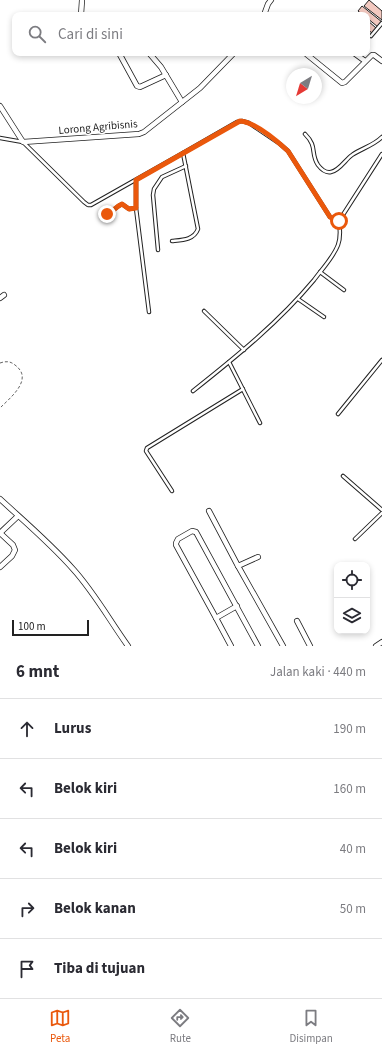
<!DOCTYPE html>
<html lang="id">
<meta charset="utf-8">
<style>
:root{--surface:#fff;--page:#f7f7f7;--text:#2b2b33;--muted:#7c7c81;--line:#e1e1e2;--accent:#ea580c}
body{margin:0;font-family:"Source Sans 3",sans-serif;background:var(--page);color:var(--text)}
.controls{position:absolute;right:12px;bottom:12px;display:grid;overflow:hidden;border-radius:8px;box-shadow:0 2px 6px #0003}
.controls button{width:36px;height:36px;display:grid;place-items:center;padding:0;border:0;border-bottom:1px solid var(--line);background:var(--surface);color:var(--text);font:20px sans-serif}
.compass{position:absolute;left:286px;top:68px;width:36px;height:36px;border-radius:50%;background:var(--surface);box-shadow:0 2px 6px #0003;rotate:218deg}
.scale{position:absolute;left:12px;bottom:10px;width:77px;box-sizing:border-box;padding-left:4px;border:2px solid #222;border-top:0;font-size:11px;line-height:14px;white-space:nowrap;color:#222;-webkit-text-stroke:3px #fff;paint-order:stroke}
.stop{position:absolute;width:12px;height:12px;margin:-9px;border:3px solid #ea580c;border-radius:50%;background:#fff}
.stop.end{background:#ea580c;border-color:#fff;box-shadow:0 1px 4px #0008}
.list{margin:0;padding:0;list-style:none}
h2{display:flex;justify-content:space-between;align-items:center;height:52px;margin:0;padding:0 16px;font-size:17px}
h2 small{font-size:13px;font-weight:400;color:var(--muted)}
.list li{display:grid;grid-template-columns:26px 1fr auto;gap:12px;align-items:center;box-sizing:border-box;height:60px;padding:0 16px;border-top:1px solid var(--line)}
.list b{display:block;font-size:15px;white-space:nowrap}
.list em{font-size:13px;font-style:normal;color:var(--muted)}
.icon{flex:none;width:22px;height:22px;fill:none;stroke:currentColor;stroke-width:2;stroke-linecap:round;stroke-linejoin:round}
.map{position:relative;flex:none;width:382px;height:646px;overflow:hidden}
.search{position:absolute;background:var(--surface);box-shadow:0 2px 6px #0003;left:12px;right:12px;top:12px;height:44px;display:flex;align-items:center;gap:10px;box-sizing:border-box;padding:0 14px;border-radius:8px;color:var(--muted);font-size:15px}
.sheet{height:352px;background:var(--surface)}
nav{display:flex;justify-content:space-around;align-items:center;box-sizing:border-box;height:56px;border-top:1px solid var(--line);background:var(--surface);font-size:11px;color:var(--muted)}
nav a{display:grid;justify-items:center;gap:2px}
nav .on{color:var(--accent)}
.map>svg:first-child{display:block}
.building{fill:#f3c9c0;stroke:#222}
.lines{fill:none;stroke-linecap:round;stroke-linejoin:round}
.lane-casing{stroke:#222;stroke-width:4.5}
.street-casing{stroke:#222;stroke-width:6}
.path{stroke:#646464;stroke-width:1;stroke-dasharray:3 2;stroke-linecap:butt}
.lane{stroke:#fff;stroke-width:2.5}
.street{stroke:#fff;stroke-width:4.5}
.route{stroke:#ea580c;stroke-width:5}
.labels{text-anchor:middle;dominant-baseline:central;stroke-width:3;stroke-linejoin:round;paint-order:stroke}
.street-label{font-size:11px;fill:#222;stroke:#fff}
</style>
<div class="map">
<svg width="382" height="646" viewBox="0 0 382 646">
<rect width="100%" height="100%" fill="#fff"/>
<g class="building">
<path d="M369,0l13,11v9l-18,-14z"/>
<path d="M362,6l20,16 -4,5 -11,-9v-3h-4l-5,-4z"/>
<path d="M367,20l9,8 -4,5 -5,-4z"/>
</g>
<g class="lines">
<defs>
<g id="lane">
<path d="M371,36l11,-13"/>
<path d="M305,134c13,13 5,19 13,31 3,4 8,8 13,7 8,-1 15,-13 21,-17 10,-7 21,-9 30,-18"/>
<path d="M0,138l23,4 61,60 4,3h3l92,-52 54,-31 5,-1 7,2 31,21 8,7 42,66 9,4"/>
<path d="M136,180v28l13,104"/>
<path d="M107,214c6,-2 8,-7 15,-10l7,5 7,-1"/>
<path d="M172,241c10,-1 22,-1 26,-12l-15,-76"/>
<path d="M158,250l-5,-55 1,-6 8,-12 24,-11"/>
<path d="M320,272l24,18"/>
<path d="M298,299l26,18"/>
<path d="M204,311l40,39"/>
<path d="M229,362l31,61"/>
<path d="M193,391c43,-34 86,-69 121,-111 8,-11 19,-22 24,-35 3,-8 2,-17 1,-24l43,-67"/>
<path d="M338,414l44,-54"/>
<path d="M343,476l39,34"/>
<path d="M172,491l-26,-40 1,-3 96,-59"/>
<path d="M355,539l27,-26"/>
</g>
<g id="street">
<path d="M81,15l1,-15"/>
<path d="M264,15l4,-11 3,-4"/>
<path d="M119,53l18,33 3,1 26,-12"/>
<path d="M149,53l12,14 21,35"/>
<path d="M305,53l37,30 3,-1 27,-27h2l8,6"/>
<path d="M354,53l11,8"/>
<path d="M0,106l23,36 116,-8 5,-2 56,-44 34,-35"/>
<path d="M0,298l4,-3"/>
<path d="M0,499c25,23 51,45 73,70 21,23 37,52 55,77"/>
<path d="M209,511l29,55"/>
<path d="M0,533l18,-17"/>
<path d="M258,557l-20,9 45,80"/>
<path d="M0,567l12,-11 3,-6 -2,-5 -13,-12"/>
<path d="M216,618l-40,-73v-2l2,-4 14,-8 4,1 62,114"/>
<path d="M297,621l13,25"/>
<path d="M231,646l-15,-28 21,-12"/>
<path d="M376,646l6,-4"/>
</g>
</defs>
<use href="#lane" class="lane-casing"/>
<use href="#street" class="street-casing"/>
<path class="path" d="M0,363c6,-2 10,-2 15,2 19,14 -4,32 -15,43"/>
<use href="#lane" class="lane"/>
<use href="#street" class="street"/>
</g>
<g class="lines">
<path class="route" d="M107,214c6,-2 8,-7 15,-10l7,5 7,-1v-28l104,-59c15,1 37,20 48,30l42,66 9,4"/>
</g>
<g class="labels">
<g class="street-label">
<text transform="translate(98 127) rotate(-5)">Lorong Agribisnis</text>
</g>
</g>
</svg>
<div class="controls">
<button><svg class="icon" aria-label="locate" viewBox="0 0 24 24"><circle cx="12" cy="12" r="6"/><path d="M12 2v4M12 18v4M2 12h4M18 12h4"/></svg></button>
<button><svg class="icon" aria-label="layers" viewBox="0 0 24 24"><path d="M12 4l9 5-9 5-9-5zM3 14l9 5 9-5"/></svg></button>
</div>
<svg class="compass" viewBox="-18 -18 36 36"><path d="M0-13l5 13h-10z" fill="#e53935"/><path d="M0 13l5-13h-10z" fill="#7c7c81"/></svg>
<div class="scale">100 m</div>
<div class="stop" style="left:339px;top:221px"></div>
<div class="stop end" style="left:107px;top:214px"></div>
<div class="search"><svg class="icon" aria-label="search" viewBox="0 0 24 24"><circle cx="10" cy="10" r="6"/><path d="M15 15l6 6"/></svg>Cari di sini</div>
</div>
<section class="sheet">
<h2>6 mnt<small>Jalan kaki · 440 m</small></h2>
<ul class="list">
<li><svg class="icon" aria-label="ahead" viewBox="0 0 24 24"><path d="M12 20V5M6 11l6-6 6 6"/></svg><div><b>Lurus</b></div><em>190 m</em></li>
<li><svg class="icon" aria-label="left" viewBox="0 0 24 24"><path d="M17 20v-9H6M10 6l-5 5 5 5"/></svg><div><b>Belok kiri</b></div><em>160 m</em></li>
<li><svg class="icon" aria-label="left" viewBox="0 0 24 24"><path d="M17 20v-9H6M10 6l-5 5 5 5"/></svg><div><b>Belok kiri</b></div><em>40 m</em></li>
<li><svg class="icon" aria-label="right" viewBox="0 0 24 24"><path d="M7 20v-9h11M14 6l5 5-5 5"/></svg><div><b>Belok kanan</b></div><em>50 m</em></li>
<li><svg class="icon" aria-label="arrive" viewBox="0 0 24 24"><path d="M6 21V4h12l-3 4 3 4H6"/></svg><div><b>Tiba di tujuan</b></div></li>
</ul>
</section>
<nav>
<a class="on"><svg class="icon" aria-label="map" viewBox="0 0 24 24"><path d="M3 6l6-2 6 2 6-2v14l-6 2-6-2-6 2zM9 4v14M15 6v14"/></svg>Peta</a>
<a><svg class="icon" aria-label="directions" viewBox="0 0 24 24"><path d="M12 3l9 9-9 9-9-9zM9 14v-3h6M13 9l2 2-2 2"/></svg>Rute</a>
<a><svg class="icon" aria-label="saved" viewBox="0 0 24 24"><path d="M7 4h10v16l-5-4-5 4z"/></svg>Disimpan</a>
</nav>
